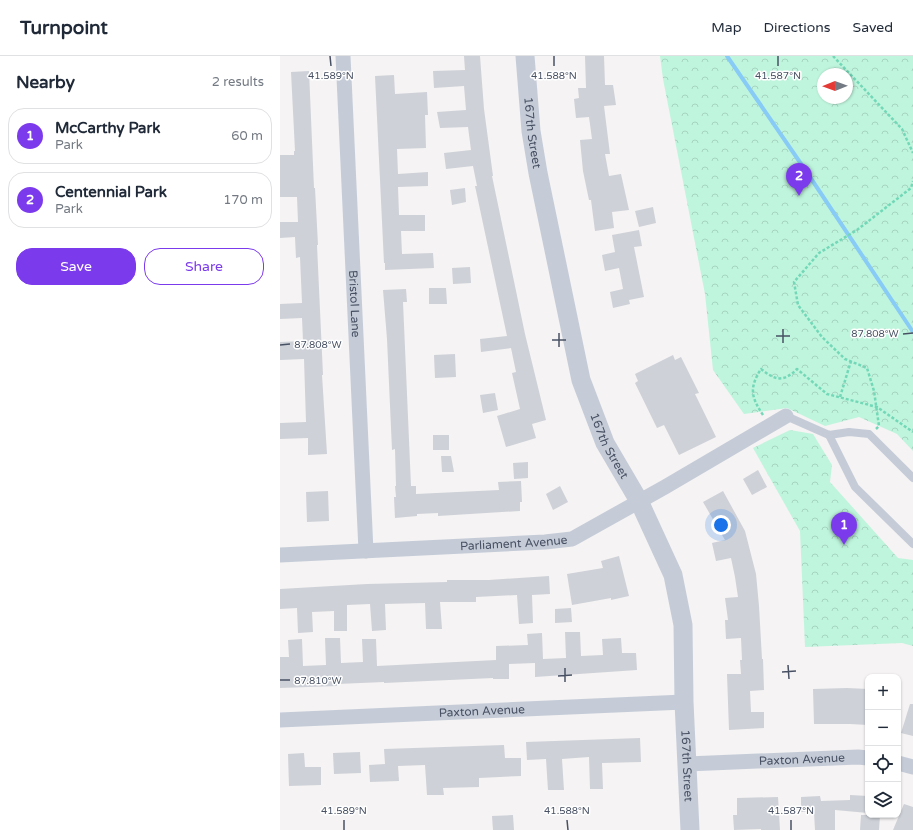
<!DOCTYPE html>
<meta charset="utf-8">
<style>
:root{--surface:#fff;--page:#f6f6f7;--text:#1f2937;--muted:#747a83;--line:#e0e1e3;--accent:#7c3aed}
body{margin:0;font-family:"Varela Round",sans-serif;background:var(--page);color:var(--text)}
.controls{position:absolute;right:12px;bottom:12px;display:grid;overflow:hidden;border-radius:8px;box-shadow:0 1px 3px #0004}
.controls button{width:36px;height:36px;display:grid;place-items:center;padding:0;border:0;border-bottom:1px solid var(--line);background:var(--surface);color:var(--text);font:20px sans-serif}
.compass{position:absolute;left:537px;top:12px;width:36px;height:36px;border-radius:50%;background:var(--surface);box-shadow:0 1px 3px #0004;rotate:269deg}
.you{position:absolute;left:441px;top:469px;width:14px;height:14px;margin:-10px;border:3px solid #fff;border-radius:50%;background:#1a73e8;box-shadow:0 0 0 6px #1a73e833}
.badge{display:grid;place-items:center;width:26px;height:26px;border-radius:50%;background:var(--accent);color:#fff;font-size:13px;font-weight:700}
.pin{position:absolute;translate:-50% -33px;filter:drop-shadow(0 1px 2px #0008)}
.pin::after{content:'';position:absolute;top:21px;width:14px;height:12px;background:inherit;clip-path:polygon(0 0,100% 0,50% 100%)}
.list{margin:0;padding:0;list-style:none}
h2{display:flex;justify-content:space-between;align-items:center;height:52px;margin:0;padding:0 16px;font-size:17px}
h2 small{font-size:13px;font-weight:400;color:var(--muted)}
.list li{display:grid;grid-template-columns:26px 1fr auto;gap:12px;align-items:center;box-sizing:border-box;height:56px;margin:0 8px 8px;padding:0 8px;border:1px solid var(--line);border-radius:16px}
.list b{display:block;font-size:15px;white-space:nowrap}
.list p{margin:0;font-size:13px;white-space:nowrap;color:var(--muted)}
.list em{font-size:13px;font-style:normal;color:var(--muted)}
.actions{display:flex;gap:8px;padding:12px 16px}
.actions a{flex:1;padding:9px 0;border:1px solid var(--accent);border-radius:16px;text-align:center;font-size:14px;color:var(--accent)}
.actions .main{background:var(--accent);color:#fff}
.icon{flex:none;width:22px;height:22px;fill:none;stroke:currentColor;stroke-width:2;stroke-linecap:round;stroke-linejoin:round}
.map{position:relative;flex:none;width:633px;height:774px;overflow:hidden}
header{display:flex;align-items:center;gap:24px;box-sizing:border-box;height:56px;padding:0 20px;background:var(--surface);border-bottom:1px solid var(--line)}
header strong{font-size:19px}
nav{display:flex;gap:22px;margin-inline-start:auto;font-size:14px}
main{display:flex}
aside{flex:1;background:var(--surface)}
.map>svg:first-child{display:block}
.park{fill:url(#park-crowns);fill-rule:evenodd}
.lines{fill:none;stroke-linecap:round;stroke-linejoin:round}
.stream{stroke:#87cbf6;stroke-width:4}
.building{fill:#ced1d8}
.path{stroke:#72d8b8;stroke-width:2.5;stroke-dasharray:3 2;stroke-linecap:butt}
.service{stroke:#c5ccd8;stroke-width:8}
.minor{stroke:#c5ccd8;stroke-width:15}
.tertiary{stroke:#c5ccd8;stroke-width:19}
.ticks{fill:none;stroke:#485163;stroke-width:1.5}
.labels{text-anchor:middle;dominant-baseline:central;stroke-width:3;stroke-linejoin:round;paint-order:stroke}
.street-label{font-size:12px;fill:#485163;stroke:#fff}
.ticks-label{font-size:10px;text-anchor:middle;fill:#485163;stroke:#fff;stroke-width:3;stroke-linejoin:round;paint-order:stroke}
</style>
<header>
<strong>Turnpoint</strong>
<nav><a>Map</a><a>Directions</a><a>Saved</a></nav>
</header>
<main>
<aside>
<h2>Nearby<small>2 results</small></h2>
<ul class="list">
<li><span class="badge">1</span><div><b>McCarthy Park</b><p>Park</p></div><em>60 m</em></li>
<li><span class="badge">2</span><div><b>Centennial Park</b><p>Park</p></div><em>170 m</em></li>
</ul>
<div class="actions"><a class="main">Save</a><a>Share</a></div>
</aside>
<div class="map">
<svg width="633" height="774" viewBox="0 0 633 774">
<defs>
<pattern id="park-crowns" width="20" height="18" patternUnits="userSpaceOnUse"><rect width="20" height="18" fill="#bff5dd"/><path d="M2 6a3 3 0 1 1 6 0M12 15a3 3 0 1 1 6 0" fill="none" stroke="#a6d4c0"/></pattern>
</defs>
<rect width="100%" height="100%" fill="#f5f3f3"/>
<g class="park">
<path d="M380,0h253v395l-16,-17 -38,-17 -34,9 -38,-18 -43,6 -31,-44 -8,-76 -42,-215zM543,18h24v24h-24z"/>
<path d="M510,374l23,4 19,31 -2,17 68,76 15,2v86l-11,-3 -97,4 -5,-116 -47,-83z"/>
</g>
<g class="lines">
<path class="stream" d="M447,0l81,118 105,158"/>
</g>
<g class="building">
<path d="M184,0h16l4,53 9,67h-1l33,158 21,86 -14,4 4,14 -30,9 -9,-31 23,-7 -8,-36 4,-1 -5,-24 -30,4 -1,-13 27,-3 -32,-150h2l-4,-20 -27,3 -2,-16 27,-3 -3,-23 -28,1 -3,-16 29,-2 -2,-24 -30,2 -1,-17 32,-1z"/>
<path d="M305,0h19l1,29h8l3,20 -12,1 6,48h-5l4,22 12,-2 8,36 -17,2 2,16 -19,3 -4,-31h-2l-6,-29 -3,-31 12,-1 -3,-22 -13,1 -2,-19 5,-1 -1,-10h8z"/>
<path d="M29,15l5,117h1l3,57h-1l6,130h-1l5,79 -19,1v-17l-28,1v-16l26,-1 -2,-63 -24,1v-18l23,-1 -1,-23 -22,1v-15l22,-1 -2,-46 -4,1 -1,-21 -15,1v-16h18l-1,-25h-17v-42h14v-4h1l-4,-79z"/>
<path d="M114,19l1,19 32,-2 1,23h-3l1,33 -29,1 1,25 30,-2v14l-30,1 1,28h26v16h-24l1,23 31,-1 1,15 -49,2v-7h-1l-9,-187z"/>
<path d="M185,132l1,14 -14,3 -2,-15z"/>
<path d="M373,151l3,16 -17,4 -4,-16z"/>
<path d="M359,174l3,16 -8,1 10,50 -15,3 1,4 -17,4 -3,-16 13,-3 -4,-21 -14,3 -3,-16 13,-3 -3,-17z"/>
<path d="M190,211l1,16 -18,1 -1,-16z"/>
<path d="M149,232h17l1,16h-18z"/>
<path d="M126,233l1,13h-4l8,184h5v8l83,-4 -1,-8 23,-1 1,21h-2v9l-82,5v-3l-21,1v2l-22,2 -1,-21h2l-1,-11h1l-1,-37 -3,1 -5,-111 -4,-49z"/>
<path d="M175,298l1,23 -21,1 -1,-23z"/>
<path d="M393,299l2,5 6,-3 18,36 -4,1 21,43 -37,18 -15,-30 -7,3 -22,-45 3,-2 -3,-7z"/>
<path d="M215,337l3,17 -15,3 -3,-18z"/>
<rect x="153" y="379" width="16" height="15"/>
<path d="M161,400h10l3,16h-12z"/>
<path d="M248,406v16l-14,1 -1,-16z"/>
<path d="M478,414l9,17 -15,8 -9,-16z"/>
<path d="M280,430l8,16 -15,8 -7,-16z"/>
<path d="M48,435l1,30 -22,1 -1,-30z"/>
<path d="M443,435l22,40 11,43 3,32 3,53h1l1,31 -14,1 1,21h13v16l-35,2 -2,-56h14l-1,-14h2l-1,-22 -15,1 -1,-19h3l-3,-22 13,-1 -3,-20 -4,-19 -15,3 -4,-18 13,-3 -22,-38z"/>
<path d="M339,500l10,40 -18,4v-2l-39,7 -5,-31 36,-6 -2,-7z"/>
<path d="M269,520l1,18 -18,1 1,28 -14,1 -2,-29 -41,2v5h-36l2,27h-16l-1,-26 -40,1 1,26 -14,1 -2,-27 -23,1v26h-13v-20l-22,1 1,20 -15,1 -1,-25 -17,1v-20l87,-5 80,-2v-2h42z"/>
<path d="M291,552l1,14 -17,1v-14z"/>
<path d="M285,576h15l1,24 22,-1 -1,-16 19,-1 1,15h14l1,17 -102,7v-14l-26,1v15h-16v-1l-109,5v-1l-47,2v2l-57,2v-31h9l-1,-17 14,-1 1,27 23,-1 -1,-27h15l1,25 22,-1 -1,-23h14l1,27 119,-6v-14l32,-1 -1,-11 15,-1 1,26 23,-1z"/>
<path d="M567,632l21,1v36l-18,-1h-36l-1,-35z"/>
<path d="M630,648h3v32l-12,-3z"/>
<path d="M360,682l1,24 -39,1 1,26h-13l-1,-32 -27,2 2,31h-16l-2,-31 -19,1 -1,-18z"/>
<path d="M224,689l1,13h16v18l-42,2v9l-36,1 1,7h-17l-2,-30 -27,1 1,15 -29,1 -1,-17 16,-1 -1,-15z"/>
<path d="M80,696l1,21 -27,1 -1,-21z"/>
<path d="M24,697l1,14h16v18l-32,1 -1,-32z"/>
<path d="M570,739l18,1v17l-33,-3v20h-20l-1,-18h-13v-15l19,-1 1,5 29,-1z"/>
<path d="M498,741l2,33h-19v-1l-27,1 -1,-15h4v-17z"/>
<path d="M624,748l9,3v23h-20z"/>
<path d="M233,759l1,15h-21l-1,-14z"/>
<path d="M581,759h19l-1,15h-19z"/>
</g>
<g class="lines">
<g class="path">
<path d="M553,0l69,73 11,24"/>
<path d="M560,341l11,-36"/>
<path d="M483,359c-12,-18 -14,-27 -2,-46 14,11 22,14 36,0l30,25 50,13 36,25"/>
<path d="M596,373l3,-3 -5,-35 -7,-23 -22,-9 -23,-22 -24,-32 -4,-23 25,-29 38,-23 54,-42 2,-7"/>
</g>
<g class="service">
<path d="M506,360l43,19 20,-3 20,2 44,44"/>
<path d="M549,379l26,52 58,57"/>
</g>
<g class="minor">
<path id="s1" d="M63,0l23,495"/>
<path id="s2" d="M0,499l265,-13 27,-3 93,-52 121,-71"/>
<path id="s3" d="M0,664l404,-18"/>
<path d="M618,707l15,4"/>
<path id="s4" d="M407,708l171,-7 10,1"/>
</g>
<path class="tertiary" id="s5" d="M245,0l6,75 7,42 43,207 24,63 34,58 34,74 10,50 1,77 6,128"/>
</g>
<path class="ticks" d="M50,0l1,10M274,0v10M498,0v10M503,273v14M279,277v14M623,278l10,-1M496,280h14M272,284h14M0,289l10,-1M508,609l1,14M285,612v14M502,616l14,-1M278,620l14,-1M0,624h10M64,764v10M287,764l1,10M511,764v10"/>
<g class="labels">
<g class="street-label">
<text stroke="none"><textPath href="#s5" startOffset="77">167th Street</textPath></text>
<text stroke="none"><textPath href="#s1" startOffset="248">Bristol Lane</textPath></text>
<text stroke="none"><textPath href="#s5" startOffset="401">167th Street</textPath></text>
<text stroke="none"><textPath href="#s2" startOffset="234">Parliament Avenue</textPath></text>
<text stroke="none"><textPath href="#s3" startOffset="202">Paxton Avenue</textPath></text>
<text stroke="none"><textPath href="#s4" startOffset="115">Paxton Avenue</textPath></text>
<text stroke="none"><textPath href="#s5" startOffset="737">167th Street</textPath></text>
</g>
</g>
<g class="ticks-label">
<text x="51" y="23">41.589°N</text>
<text x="274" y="23">41.588°N</text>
<text x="498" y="23">41.587°N</text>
<text x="595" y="281">87.808°W</text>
<text x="38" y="292">87.808°W</text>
<text x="38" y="628">87.810°W</text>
<text x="64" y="758">41.589°N</text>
<text x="287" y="758">41.588°N</text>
<text x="511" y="758">41.587°N</text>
</g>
</svg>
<div class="controls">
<button>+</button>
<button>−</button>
<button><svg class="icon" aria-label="locate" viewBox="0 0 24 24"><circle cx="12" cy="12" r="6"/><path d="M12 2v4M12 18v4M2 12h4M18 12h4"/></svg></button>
<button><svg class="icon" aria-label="layers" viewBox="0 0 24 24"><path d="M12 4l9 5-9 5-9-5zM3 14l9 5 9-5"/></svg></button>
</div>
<svg class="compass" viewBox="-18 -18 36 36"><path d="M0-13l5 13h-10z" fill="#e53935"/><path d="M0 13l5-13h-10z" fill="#747a83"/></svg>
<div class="you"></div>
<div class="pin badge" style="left:564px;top:489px">1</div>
<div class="pin badge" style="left:519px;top:140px">2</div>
</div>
</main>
